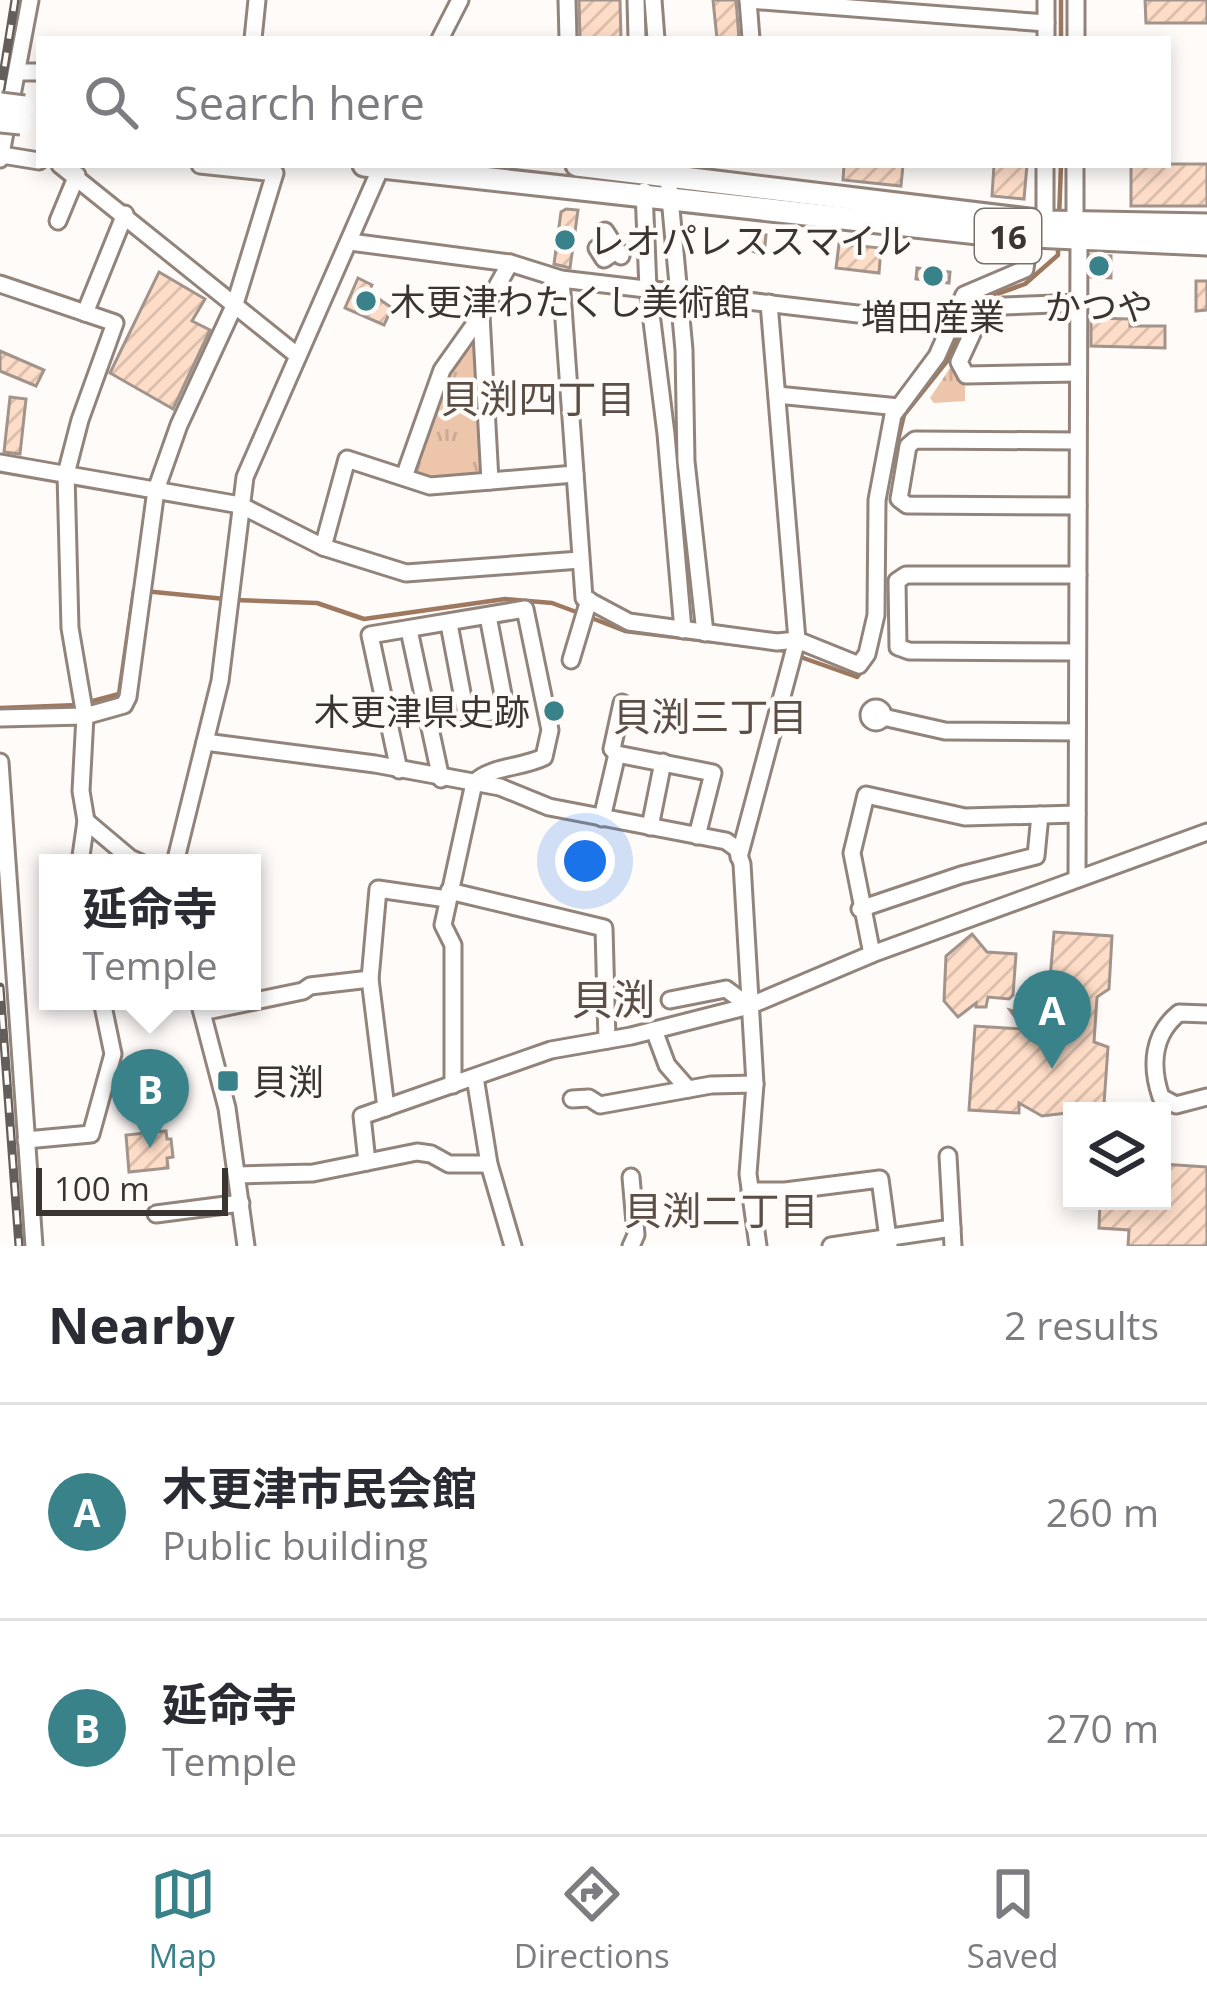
<!DOCTYPE html>
<meta charset="utf-8">
<style>
:root{--surface:#fff;--page:#f7f7f7;--text:#2b2b33;--muted:#7c7c81;--line:#e1e1e2;--accent:#3a828a}
body{margin:0;font-family:"Open Sans","Noto Sans JP",sans-serif;background:var(--page);color:var(--text)}
.controls{position:absolute;right:36px;bottom:36px;display:grid;overflow:hidden;border-radius:0px;box-shadow:0 6px 18px #0003}
.controls button{width:108px;height:108px;display:grid;place-items:center;padding:0;border:0;border-bottom:3px solid var(--line);background:var(--surface);color:var(--text);font:60px sans-serif}
.scale{position:absolute;left:36px;bottom:30px;width:192px;box-sizing:border-box;padding-left:12px;border:6px solid #3b3531;border-top:0;font-size:33px;line-height:42px;white-space:nowrap;color:#3b3531;-webkit-text-stroke:9px #fefbf9;paint-order:stroke}
.you{position:absolute;left:585px;top:861px;width:42px;height:42px;margin:-30px;border:9px solid #fff;border-radius:50%;background:#1a73e8;box-shadow:0 0 0 18px #1a73e833}
.badge{display:grid;place-items:center;width:78px;height:78px;border-radius:50%;background:var(--accent);color:#fff;font-size:39px;font-weight:700}
.pin{position:absolute;translate:-50% -99px;filter:drop-shadow(0 3px 6px #0008)}
.pin::after{content:'';position:absolute;top:63px;width:42px;height:36px;background:inherit;clip-path:polygon(0 0,100% 0,50% 100%)}
.popup{position:absolute;left:39px;top:854px;width:222px;height:156px;box-sizing:border-box;display:grid;place-content:center;border-radius:0px;background:var(--surface);filter:drop-shadow(0 3px 9px #0005);font-size:39px;white-space:nowrap;color:var(--muted)}
.popup b{font-size:45px;color:var(--text)}
.popup::after{content:'';position:absolute;left:50%;top:100%;margin-left:-24px;border:24px solid transparent;border-top-color:var(--surface)}
.list{margin:0;padding:0;list-style:none}
h2{display:flex;justify-content:space-between;align-items:center;height:156px;margin:0;padding:0 48px;font-size:51px}
h2 small{font-size:39px;font-weight:400;color:var(--muted)}
.list li{display:grid;grid-template-columns:78px 1fr auto;gap:36px;align-items:center;box-sizing:border-box;height:216px;padding:0 48px;border-top:3px solid var(--line)}
.list b{display:block;font-size:45px;white-space:nowrap}
.list p{margin:0;font-size:39px;white-space:nowrap;color:var(--muted)}
.list em{font-size:39px;font-style:normal;color:var(--muted)}
.icon{flex:none;width:66px;height:66px;fill:none;stroke:currentColor;stroke-width:2;stroke-linecap:round;stroke-linejoin:round}
.map{position:relative;flex:none;width:1207px;height:1246px;overflow:hidden}
.search{position:absolute;background:var(--surface);box-shadow:0 6px 18px #0003;left:36px;right:36px;top:36px;height:132px;display:flex;align-items:center;gap:30px;box-sizing:border-box;padding:0 42px;border-radius:0px;color:var(--muted);font-size:45px}
.sheet{height:588px;background:var(--surface)}
nav{display:flex;justify-content:space-around;align-items:center;box-sizing:border-box;height:168px;border-top:3px solid var(--line);background:var(--surface);font-size:33px;color:var(--muted)}
nav a{display:grid;justify-items:center;gap:6px}
nav .on{color:var(--accent)}
.map>svg:first-child{display:block}
.grass{fill:url(#grass-tufts)}
.lines{fill:none;stroke-linecap:round;stroke-linejoin:round}
.stream{stroke:#9e795f;stroke-width:4.5}
.building{fill:url(#building-hatch);stroke:#a2948b;stroke-width:3}
.minor-casing{stroke:#92847b;stroke-width:21}
.highway-casing{stroke:#92847b;stroke-width:27}
.minor{stroke:#fff;stroke-width:15}
.highway{stroke:#fff;stroke-width:21}
.rail-casing{stroke:#635e5a;stroke-width:9}
.rail{stroke:#fefbf9;stroke-width:4.5;stroke-dasharray:14;stroke-linecap:butt}
.highway-bridge-casing{stroke:#92847b;stroke-width:27;stroke-linecap:butt}
.highway-bridge{stroke:#fff;stroke-width:21}
.poi-dot{fill:#3a828a;stroke:#fefbf9;stroke-width:4.5}
.labels{text-anchor:middle;dominant-baseline:central;stroke-width:9;stroke-linejoin:round;paint-order:stroke}
.shield{fill:#fefbf9;stroke:#76706d;stroke-width:3}
.shield-label{font-size:33px;font-weight:bold;fill:#3b3531}
.poi-label{font-size:36px;fill:#3b3531;stroke:#fefbf9;text-anchor:start}
.neighbourhood-label{font-size:39px;fill:#5b4e46;stroke:#fefbf9}
.quarter-label{font-size:42px;fill:#5b4e46;stroke:#fefbf9}
</style>
<div class="map">
<svg width="1207" height="1246" viewBox="0 0 1207 1246">
<defs>
<pattern id="grass-tufts" width="24" height="20" patternUnits="userSpaceOnUse" patternTransform="scale(3)"><rect width="24" height="20" fill="#edc5ab"/><path d="M3 7l-1-3M5 7V3M7 7l1-3M15 17l-1-3M17 17v-4M19 17l1-3" fill="none" stroke="#ccaa94"/></pattern>
<pattern id="building-hatch" width="6" height="6" patternUnits="userSpaceOnUse" patternTransform="scale(3)"><rect width="6" height="6" fill="#feddc8"/><path d="M-1 1l2-2M0 6l6-6M5 7l2-2" fill="none" stroke="#dbbeac"/></pattern>
</defs>
<rect width="100%" height="100%" fill="#fefbf9"/>
<g class="grass">
<path d="M475,336l9,135 -3,5 -50,5 -17,-6 -2,-5 37,-100z"/>
<path d="M952,365l13,15v21l-31,2 -4,-5z"/>
</g>
<g class="lines">
<g class="stream">
<path d="M1061,39v-39"/>
<path d="M1059,218l2,-53"/>
<path d="M887,486l17,-71 43,-54 25,-58 53,-19 33,-29v-8"/>
<path d="M236,600l81,3 47,16 141,-20 47,4 27,10"/>
<path d="M589,617l36,14 124,15"/>
<path d="M882,623l3,-126"/>
<path d="M778,649l79,28 4,-5"/>
<path d="M89,702l30,-8 15,-104 91,9"/>
<path d="M0,708l78,-3"/>
</g>
</g>
<g class="building">
<path d="M579,0h41l1,39h-41z"/>
<path d="M713,0h23l3,39h-22z"/>
<path d="M1145,0h62v23h-61z"/>
<path d="M1168,164h39v42h-76v-41z"/>
<path d="M844,165h59l-2,21 -58,-6z"/>
<path d="M994,165h33l-3,34 -32,-3z"/>
<path d="M566,209l12,1 -8,58 -16,-4 7,-52z"/>
<path d="M751,234l15,1 -2,21 -14,-6z"/>
<path d="M839,244l42,4 -2,25 -43,-5z"/>
<path d="M1091,255l20,1v22l-20,-1z"/>
<path d="M917,268l33,4 -1,11 -33,-4z"/>
<path d="M159,272l46,27 -13,22 18,9 -37,79 -63,-36z"/>
<path d="M358,278l14,7 -3,7 23,16 -8,17 -39,-17z"/>
<path d="M1196,281h11v29l-11,1z"/>
<path d="M1091,318l39,1v7h35v22l-74,-2z"/>
<path d="M0,351l44,19 -8,16 -36,-15z"/>
<path d="M10,397l16,2 -6,55 -16,-2z"/>
<path d="M1054,932l58,4 -3,53 -12,8 -3,45 14,5 -4,57 -20,7 -42,5 -23,-13v10l-50,-3 6,-84 49,3 -14,-19 66,18 -12,-25 -15,-1 1,-10 -16,-1 1,-13 15,1z"/>
<path d="M972,934l15,18 29,2 -3,41 -4,4 -21,-2 -2,10h-10v-4l-18,14 -14,-16 2,-45z"/>
<path d="M166,1131l1,8h4l2,18 -6,1 1,10 -39,4 -3,-37z"/>
<path d="M1162,1164l45,3v79h-79l1,-16 -30,-2 1,-27h62z"/>
</g>
<g class="lines">
<defs>
<g id="minor">
<path d="M567,0l1,39"/>
<path d="M636,0l1,39"/>
<path d="M653,0l3,39"/>
<path d="M748,0l298,23"/>
<path d="M748,0l3,39"/>
<path d="M253,39l4,-39"/>
<path d="M440,39l20,-39"/>
<path d="M1046,39v-39"/>
<path d="M1076,39v-39"/>
<path d="M18,72h21"/>
<path d="M2,155l37,6"/>
<path d="M0,159l30,-159"/>
<path d="M60,165l238,191"/>
<path d="M667,165l17,185 2,111 19,172"/>
<path d="M644,191l4,98 18,145 17,196"/>
<path d="M58,221l19,-46"/>
<path d="M1045,222v-57"/>
<path d="M1075,223v-58"/>
<path d="M605,231l16,25"/>
<path d="M350,242l160,21 51,16 390,46"/>
<path d="M597,248l7,11 12,-8"/>
<path d="M561,279l23,319 45,24 148,20 20,-2 62,25 8,-11 9,-39 1,-115 16,-85 44,-59 27,-61 61,-26 4,-31"/>
<path d="M0,284l115,39 -35,97 -14,54 4,154 15,88 -4,75 5,30 -6,42"/>
<path d="M85,313l40,-99"/>
<path d="M481,315l9,166"/>
<path d="M1078,373l-112,2 -7,-13 24,-52 20,-4 76,-3"/>
<path d="M777,395l122,12"/>
<path d="M1077,441l-162,-1 -7,6 -9,53 8,6 171,1"/>
<path d="M0,463l240,42 83,42 83,26 174,-13"/>
<path d="M404,477l38,-107 39,-55 29,-52"/>
<path d="M323,547l24,-88 83,27 145,-12"/>
<path d="M449,624l17,90 5,2 31,-6 3,-5 -17,-89"/>
<path d="M409,630l32,149"/>
<path d="M1077,652l-168,-1 -11,-4 -1,-66 9,-6h172"/>
<path d="M571,660l18,-60"/>
<path d="M622,703l-10,46 5,5 96,19 -16,63"/>
<circle cx="876" cy="715" r="7"/>
<path d="M883,717l62,14 132,1"/>
<path d="M0,718l85,-2 39,-11 4,-8 28,-207 23,-65 56,-121 40,-131 -75,-8"/>
<path d="M205,742l170,22 125,23 49,20 177,34 11,8 5,15 13,220 -7,90 10,72"/>
<path d="M0,762l34,484"/>
<path d="M399,770l-29,-135 155,-26 25,121 -6,27c-22,11 -54,9 -70,26l-31,142 10,20v140"/>
<path d="M602,818l15,-64"/>
<path d="M86,821l44,37 11,5"/>
<path d="M650,827l13,-65"/>
<path d="M739,857l58,-217 -28,-337"/>
<path d="M175,863l45,-182 25,-204 137,-312"/>
<path d="M1077,877l2,-637"/>
<path d="M449,891l155,37 3,112"/>
<path d="M860,909l101,-34 75,-19 4,-41"/>
<path d="M872,954l-20,-101 14,-58 99,22 112,-3"/>
<path d="M670,1000l56,-11 23,17"/>
<path d="M199,1001l28,107 19,138"/>
<path d="M202,1012l101,-21 7,-5 60,-7"/>
<path d="M1207,1014l-28,-1c-26,21 -29,52 -18,84l15,8 31,-8"/>
<path d="M654,1030l13,35 21,24"/>
<path d="M475,1077l14,87 24,82"/>
<path d="M572,1099l17,-1 11,7 111,-20 44,-1"/>
<path d="M386,1108l-16,-129 8,-90 69,10"/>
<path d="M26,1140l65,-6 22,-80 -11,-53"/>
<path d="M948,1156l5,90"/>
<path d="M367,1162l-5,-46 189,-66 80,-14 118,-30 123,-52 335,-122"/>
<path d="M237,1175l76,-2 104,-21 14,2 18,10h40"/>
<path d="M750,1191h35l95,-12 9,67"/>
<path d="M156,1214l85,-11"/>
<path d="M631,1246l5,-11 -5,-58"/>
<path d="M831,1246l121,-18"/>
</g>
<g id="highway">
<path d="M364,165l623,69 220,10"/>
<path d="M577,165l468,57 162,3"/>
</g>
</defs>
<use href="#minor" class="minor-casing"/>
<use href="#highway" class="highway-casing"/>
<use href="#minor" class="minor"/>
<use href="#highway" class="highway"/>
<defs>
<g id="rail">
<path d="M0,94l15,-94"/>
<path d="M0,987l19,259"/>
</g>
</defs>
<use href="#rail" class="rail-casing"/>
<use href="#rail" class="rail"/>
<defs>
<g id="highway-bridge">
<path d="M0,104l24,3"/>
<path d="M0,121l21,2"/>
</g>
</defs>
<use href="#highway-bridge" class="highway-bridge-casing"/>
<use href="#highway-bridge" class="highway-bridge"/>
</g>
<g class="poi-dot">
<circle cx="565" cy="240" r="12"/>
<circle cx="1099" cy="266" r="12"/>
<circle cx="933" cy="276" r="12"/>
<circle cx="366" cy="301" r="12"/>
<circle cx="554" cy="711" r="12"/>
<rect x="216" y="1069" width="24" height="24" rx="6"/>
</g>
<g class="labels">
<rect class="shield" x="975" y="209" width="66" height="54" rx="9"/>
<g class="shield-label">
<text x="1008" y="236">16</text>
</g>
<g class="poi-label">
<text x="589" y="240">レオパレススマイル</text>
<text x="390" y="301">木更津わたくし美術館</text>
<text x="1099" y="306" text-anchor="middle">かつや</text>
<text x="933" y="316" text-anchor="middle">増田産業</text>
<text x="530" y="711" text-anchor="end">木更津県史跡</text>
<text x="252" y="1081">貝渕</text>
</g>
<g class="neighbourhood-label">
<text x="538" y="397">貝渕四丁目</text>
<text x="710" y="715">貝渕三丁目</text>
<text x="721" y="1209">貝渕二丁目</text>
</g>
<g class="quarter-label">
<text x="613" y="998">貝渕</text>
</g>
</g>
</svg>
<div class="controls">
<button><svg class="icon" aria-label="layers" viewBox="0 0 24 24"><path d="M12 4l9 5-9 5-9-5zM3 14l9 5 9-5"/></svg></button>
</div>
<div class="scale">100 m</div>
<div class="you"></div>
<div class="pin badge" style="left:1052px;top:1069px">A</div>
<div class="pin badge" style="left:150px;top:1148px">B</div>
<div class="popup"><b>延命寺</b>Temple</div>
<div class="search"><svg class="icon" aria-label="search" viewBox="0 0 24 24"><circle cx="10" cy="10" r="6"/><path d="M15 15l6 6"/></svg>Search here</div>
</div>
<section class="sheet">
<h2>Nearby<small>2 results</small></h2>
<ul class="list">
<li><span class="badge">A</span><div><b>木更津市民会館</b><p>Public building</p></div><em>260 m</em></li>
<li><span class="badge">B</span><div><b>延命寺</b><p>Temple</p></div><em>270 m</em></li>
</ul>
</section>
<nav>
<a class="on"><svg class="icon" aria-label="map" viewBox="0 0 24 24"><path d="M3 6l6-2 6 2 6-2v14l-6 2-6-2-6 2zM9 4v14M15 6v14"/></svg>Map</a>
<a><svg class="icon" aria-label="directions" viewBox="0 0 24 24"><path d="M12 3l9 9-9 9-9-9zM9 14v-3h6M13 9l2 2-2 2"/></svg>Directions</a>
<a><svg class="icon" aria-label="saved" viewBox="0 0 24 24"><path d="M7 4h10v16l-5-4-5 4z"/></svg>Saved</a>
</nav>
